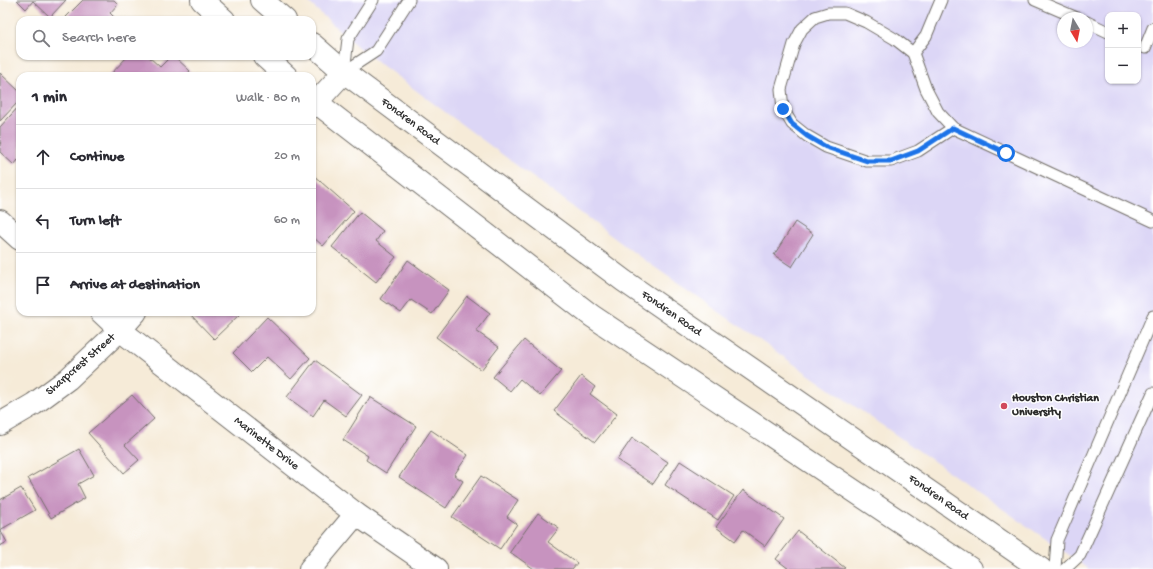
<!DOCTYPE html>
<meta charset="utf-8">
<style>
:root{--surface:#fff;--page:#f7f7f7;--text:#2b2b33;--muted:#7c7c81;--line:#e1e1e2}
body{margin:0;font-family:"Gochi Hand",sans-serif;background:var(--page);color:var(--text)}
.controls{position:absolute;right:12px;top:12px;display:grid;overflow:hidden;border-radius:8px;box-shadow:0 1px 3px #0004}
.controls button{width:36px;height:36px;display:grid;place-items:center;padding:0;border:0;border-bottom:1px solid var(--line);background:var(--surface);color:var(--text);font:20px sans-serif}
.compass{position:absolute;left:1057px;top:12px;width:36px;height:36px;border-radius:50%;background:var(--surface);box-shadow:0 1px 3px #0004;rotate:170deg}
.stop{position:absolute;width:12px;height:12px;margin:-9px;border:3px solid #1a73e8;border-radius:50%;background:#fff}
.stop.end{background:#1a73e8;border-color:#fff;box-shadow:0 1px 4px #0008}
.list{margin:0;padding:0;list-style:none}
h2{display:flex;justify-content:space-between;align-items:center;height:52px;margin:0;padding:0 16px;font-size:17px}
h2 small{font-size:13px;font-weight:400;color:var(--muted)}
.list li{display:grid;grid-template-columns:26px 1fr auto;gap:12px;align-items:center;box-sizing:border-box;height:64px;padding:0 16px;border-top:1px solid var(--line)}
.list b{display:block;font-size:15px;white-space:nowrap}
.list em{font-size:13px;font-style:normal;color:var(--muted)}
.icon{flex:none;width:22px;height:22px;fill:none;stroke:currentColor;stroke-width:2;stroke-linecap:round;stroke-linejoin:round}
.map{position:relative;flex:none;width:1153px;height:569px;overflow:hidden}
.search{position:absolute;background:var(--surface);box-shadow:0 1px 3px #0004;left:16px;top:16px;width:300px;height:44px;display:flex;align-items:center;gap:10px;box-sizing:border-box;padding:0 14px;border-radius:12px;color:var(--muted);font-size:15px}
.panel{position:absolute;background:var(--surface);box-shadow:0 1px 3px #0004;left:16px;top:72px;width:300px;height:244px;border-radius:12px}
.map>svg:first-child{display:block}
.built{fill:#dcd6f6;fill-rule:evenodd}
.building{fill:#c793bf}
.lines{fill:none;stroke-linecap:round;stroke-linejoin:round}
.service-casing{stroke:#726e68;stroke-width:13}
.minor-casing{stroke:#726e68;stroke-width:24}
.secondary-casing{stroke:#726e68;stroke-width:24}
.service{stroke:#fff;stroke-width:11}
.minor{stroke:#fff;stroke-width:22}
.secondary{stroke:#fff;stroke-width:22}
.route{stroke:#1a73e8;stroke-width:5}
.poi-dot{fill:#d1495b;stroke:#fff;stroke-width:1.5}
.labels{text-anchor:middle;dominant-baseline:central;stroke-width:3;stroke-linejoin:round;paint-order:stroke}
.street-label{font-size:12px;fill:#2b2b2b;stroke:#fff}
.poi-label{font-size:12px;font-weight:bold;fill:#2b2b2b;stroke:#fff;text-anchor:start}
</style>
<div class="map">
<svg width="1153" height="569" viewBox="0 0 1153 569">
<rect width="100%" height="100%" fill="#fff"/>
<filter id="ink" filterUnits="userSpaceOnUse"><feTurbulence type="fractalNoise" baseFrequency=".025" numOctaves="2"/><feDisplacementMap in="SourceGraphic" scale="8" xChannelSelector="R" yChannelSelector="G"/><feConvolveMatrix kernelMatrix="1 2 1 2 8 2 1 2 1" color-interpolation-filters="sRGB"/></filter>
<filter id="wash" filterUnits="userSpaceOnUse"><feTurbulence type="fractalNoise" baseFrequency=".012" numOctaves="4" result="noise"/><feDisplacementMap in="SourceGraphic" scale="16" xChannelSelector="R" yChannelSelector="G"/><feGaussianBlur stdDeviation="0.9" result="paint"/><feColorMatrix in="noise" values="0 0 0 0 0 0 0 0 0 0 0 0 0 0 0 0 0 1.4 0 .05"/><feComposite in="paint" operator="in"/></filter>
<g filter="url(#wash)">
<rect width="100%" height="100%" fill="#f6ebd8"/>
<path class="built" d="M306,0h847v569h-64l-449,-312 -281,-209zM1108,15h30v66h-30zM1063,18h24v24h-24z"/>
<g id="blocks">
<g class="building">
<path d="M17,0h49l-16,17 -17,-16 -7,8z"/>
<path d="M83,0h31l4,4 -8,9 7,7h-48l-3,-3z"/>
<path d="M128,56h20l12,11 11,-11h3l16,15 -5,5h-76z"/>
<path d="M0,73l20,19v8l-20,21z"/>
<path d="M20,105v57l-2,-2 -4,5 -14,-13v-8l1,-1 -1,-1v-15z"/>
<path d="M312,174l42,37 -31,35 -11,-10z"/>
<path d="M360,212l23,19 -7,10 20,16 -20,25 -44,-35z"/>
<path d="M795,222l18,12 -21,33 -18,-12z"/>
<path d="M408,260l41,30 -17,24 -21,-14 -10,13 -20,-14z"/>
<path d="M467,296l23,17 -14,18 23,16 -18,23 -45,-33z"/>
<path d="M188,312h54l-28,27z"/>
<path d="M267,317l43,41 -19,21 -24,-22 -15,15 -19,-19z"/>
<path d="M524,340l37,31 -21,25 -20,-17 -10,12 -17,-14z"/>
<path d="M315,360l47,35 -16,21 -22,-16 -11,16 -26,-19z"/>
<path d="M581,376l14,11 -5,7 27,20 -22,28 -41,-31z"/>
<path d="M132,395l22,24 -29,26 14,15 -15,13 -36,-40z"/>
<path d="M370,397l46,29 -30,47 -20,-13 2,-4 -25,-16z"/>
<path d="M431,430l37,25 -14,20 9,6 -17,27 -47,-31z"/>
<path d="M632,438l36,24 -15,22 -36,-24z"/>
<path d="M79,449l15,26 -16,9 7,14 -34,20 -23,-40z"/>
<path d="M680,461l54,35 -16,24 -53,-35z"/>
<path d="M481,476l37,24 -11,17 10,7 -17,25 -48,-32z"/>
<path d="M21,488l14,22 -35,20 7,12 -7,4v-46z"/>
<path d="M743,490l41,29 -19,27 -22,-16 -8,11 -19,-14z"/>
<path d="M538,513l21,15 -11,14 29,21 -5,6h-38l-24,-17z"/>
<path d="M798,531l47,37 -2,1h-54l-13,-10z"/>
</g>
</g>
</g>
<g filter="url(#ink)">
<use href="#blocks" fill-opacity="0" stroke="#726e68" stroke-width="1"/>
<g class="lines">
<defs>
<g id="service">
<path d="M1035,0l42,18"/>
<path d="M1087,22l21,10"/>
<path d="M1145,48l8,-20"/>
<path d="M913,53l13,-17 15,-36"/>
<path d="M344,72l32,-21 33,-51"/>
<path d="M344,72l4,-33 25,-39"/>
<path d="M953,128l-35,23 -27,10h-24l-41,-14 -19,-11 -15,-12 -9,-15 -2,-20 13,-45 8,-15 13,-12 13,-4h17l21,9 29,17 18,14 13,36 12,23 15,16 200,93"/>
<path d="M1055,569l2,-29 96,-224"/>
<path d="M1065,569l15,-14 73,-162"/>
</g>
<g id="minor">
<path d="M312,107l32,-35"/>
<path d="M0,221l20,18"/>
<path d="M101,312l19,18 236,184 80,55"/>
<path d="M0,424l34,-20 34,-25 52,-49 16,-18"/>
<path d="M310,569l46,-55"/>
</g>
<g id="secondary">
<path d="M202,0l22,20"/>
<path d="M262,0l23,20"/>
<path d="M312,44l32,28 280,209 417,288"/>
<path d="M264,56l22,20"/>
<path d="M312,99l280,217 379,253"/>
</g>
</defs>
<use href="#service" class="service-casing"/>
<use href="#minor" class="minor-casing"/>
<use href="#secondary" class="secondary-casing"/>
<use href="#service" class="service"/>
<use href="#minor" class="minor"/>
<use href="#secondary" class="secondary"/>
</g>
</g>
<g class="lines" filter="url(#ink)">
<path class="route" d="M783,109l9,15 15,12 19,11 41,14h24l27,-10 35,-23 53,25"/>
</g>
<circle class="poi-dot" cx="1004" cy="406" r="4"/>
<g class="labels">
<g class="street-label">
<text transform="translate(410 122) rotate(37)">Fondren Road</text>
<text transform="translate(671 314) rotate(35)">Fondren Road</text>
<text transform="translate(81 365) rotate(-41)">Sharpcrest Street</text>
<text transform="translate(266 444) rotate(38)">Marinette Drive</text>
<text transform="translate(938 498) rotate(35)">Fondren Road</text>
</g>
<g class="poi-label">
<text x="1012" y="399">Houston Christian<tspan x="1012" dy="14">University</tspan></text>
</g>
</g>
</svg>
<div class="controls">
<button>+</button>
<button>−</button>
</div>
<svg class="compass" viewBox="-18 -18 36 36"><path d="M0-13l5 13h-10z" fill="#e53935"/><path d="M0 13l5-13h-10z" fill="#7c7c81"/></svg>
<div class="stop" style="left:1006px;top:153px"></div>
<div class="stop end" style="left:783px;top:109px"></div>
<div class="search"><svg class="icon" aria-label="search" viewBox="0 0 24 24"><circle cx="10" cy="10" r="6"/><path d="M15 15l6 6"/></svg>Search here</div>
<section class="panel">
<h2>1 min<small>Walk · 80 m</small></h2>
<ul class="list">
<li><svg class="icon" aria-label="ahead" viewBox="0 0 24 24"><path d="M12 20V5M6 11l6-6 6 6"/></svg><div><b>Continue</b></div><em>20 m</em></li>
<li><svg class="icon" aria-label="left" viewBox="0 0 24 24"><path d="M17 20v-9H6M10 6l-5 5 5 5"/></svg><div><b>Turn left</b></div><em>60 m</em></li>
<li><svg class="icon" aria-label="arrive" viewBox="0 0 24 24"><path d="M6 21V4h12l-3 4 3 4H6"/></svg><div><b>Arrive at destination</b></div></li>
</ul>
</section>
</div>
